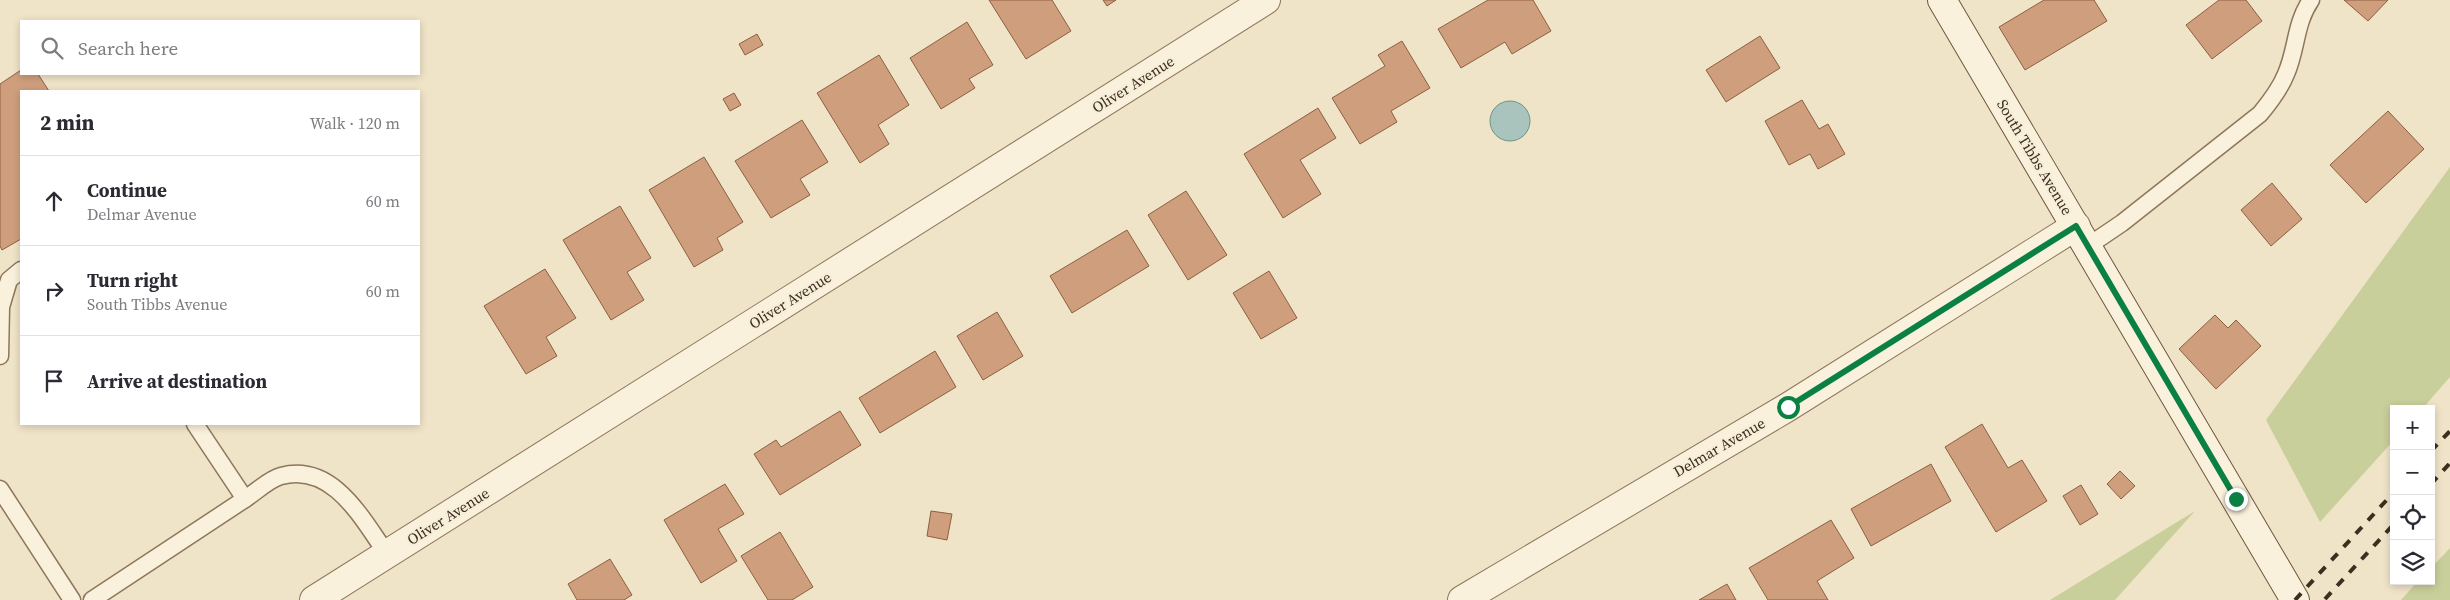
<!DOCTYPE html>
<meta charset="utf-8">
<style>
:root{--surface:#fff;--page:#f2f2f3;--text:#2b2b33;--muted:#7c7c81;--line:#e1e1e2}
body{margin:0;font-family:"Source Serif 4",serif;background:var(--page);color:var(--text)}
.controls{position:absolute;right:15px;bottom:15px;display:grid;overflow:hidden;border-radius:0px;box-shadow:0 2px 8px #0003}
.controls button{width:45px;height:45px;display:grid;place-items:center;padding:0;border:0;border-bottom:1px solid var(--line);background:var(--surface);color:var(--text);font:25px sans-serif}
.stop{position:absolute;width:15px;height:15px;margin:-11px;border:4px solid #0b8043;border-radius:50%;background:#fff}
.stop.end{background:#0b8043;border-color:#fff;box-shadow:0 1px 5px #0008}
.list{margin:0;padding:0;list-style:none}
h2{display:flex;justify-content:space-between;align-items:center;height:65px;margin:0;padding:0 20px;font-size:21px}
h2 small{font-size:16px;font-weight:400;color:var(--muted)}
.list li{display:grid;grid-template-columns:32px 1fr auto;gap:15px;align-items:center;box-sizing:border-box;height:90px;padding:0 20px;border-top:1px solid var(--line)}
.list b{display:block;font-size:19px;white-space:nowrap}
.list p{margin:0;font-size:16px;white-space:nowrap;color:var(--muted)}
.list em{font-size:16px;font-style:normal;color:var(--muted)}
.icon{flex:none;width:28px;height:28px;fill:none;stroke:currentColor;stroke-width:2;stroke-linecap:round;stroke-linejoin:round}
.map{position:relative;flex:none;width:2450px;height:600px;overflow:hidden}
.search{position:absolute;background:var(--surface);box-shadow:0 2px 8px #0003;left:20px;top:20px;width:400px;height:55px;display:flex;align-items:center;gap:12px;box-sizing:border-box;padding:0 18px;border-radius:0px;color:var(--muted);font-size:19px}
.panel{position:absolute;background:var(--surface);box-shadow:0 2px 8px #0003;left:20px;top:90px;width:400px;height:335px;border-radius:0px}
.map>svg:first-child{display:block}
.green{fill:#c9cf9b}
.water{fill:#a9c4bc;stroke:#6f938a}
.building{fill:#cf9f7d;stroke:#8d5f41}
.lines{fill:none;stroke-linecap:round;stroke-linejoin:round}
.service-casing{stroke:#8d765c;stroke-width:19}
.minor-casing{stroke:#8d765c;stroke-width:30}
.secondary-casing{stroke:#6f573f;stroke-width:30}
.service{stroke:#faf1dc;stroke-width:16}
.minor{stroke:#faf1dc;stroke-width:28}
.secondary{stroke:#faf1dc;stroke-width:28}
.rail{stroke:#3d2e20;stroke-width:4;stroke-dasharray:9 9;stroke-linecap:butt}
.route{stroke:#0b8043;stroke-width:6}
.labels{text-anchor:middle;dominant-baseline:central;stroke-width:4.5;stroke-linejoin:round;paint-order:stroke}
.street-label{font-size:15px;fill:#3d2e20;stroke:#f7eed8}
</style>
<div class="map">
<svg width="2450" height="600" viewBox="0 0 2450 600">
<rect width="100%" height="100%" fill="#f0e4c8"/>
<g class="green">
<path d="M2450,167v210l-28,32h-28v31l-74,82 -54,-102z"/>
<path d="M2195,511l-80,89h-65z"/>
<path d="M2450,548v52h-49l17,-19h13v-13z"/>
</g>
<circle class="water" cx="1510" cy="121" r="20"/>
<g class="building">
<path d="M989,0h63l19,31 -45,28z"/>
<path d="M1103,0h13l-9,6z"/>
<path d="M1488,0h45l18,31 -39,23 -7,-12 -44,26 -23,-39z"/>
<path d="M2044,0h50l13,21 -82,49 -26,-43z"/>
<path d="M2219,0h27l16,21 -50,38 -26,-34z"/>
<path d="M2344,0h44l-20,21z"/>
<path d="M967,22l26,43 -24,14 6,9 -34,21 -31,-51z"/>
<path d="M757,34l6,11 -18,10 -6,-11z"/>
<path d="M1760,36l20,32 -54,34 -20,-32z"/>
<path d="M1402,41l28,47 -39,23 6,11 -37,22 -28,-46 53,-32 -7,-11z"/>
<path d="M879,55l30,50 -31,20 11,19 -29,19 -43,-70z"/>
<path d="M21,70v4h17l11,17h-28v148l-19,11 -2,-4v-162z"/>
<path d="M734,93l7,12 -11,6 -7,-12z"/>
<path d="M1802,100l17,29 9,-5 17,30 -27,15 -8,-15 -21,11 -24,-44z"/>
<path d="M1318,108l18,30 -36,22 21,34 -38,24 -39,-64z"/>
<path d="M2388,111l36,38 -58,54 -36,-38z"/>
<path d="M802,120l26,42 -28,17 10,16 -39,23 -36,-57z"/>
<path d="M704,157l39,65 -26,16 6,12 -29,17 -45,-77z"/>
<path d="M2272,183l30,36 -31,27 -30,-36z"/>
<path d="M1186,191l41,64 -39,25 -40,-65z"/>
<path d="M620,206l31,52 -24,14 17,28 -33,20 -48,-80z"/>
<path d="M1127,230l22,36 -77,47 -22,-37z"/>
<path d="M545,269l31,49 -30,19 11,19 -31,18 -42,-68z"/>
<path d="M1269,271l28,47 -36,21 -28,-46z"/>
<path d="M997,312l26,44 -40,24 -26,-44z"/>
<path d="M2215,315l13,13 8,-8 25,26 -45,43 -37,-40z"/>
<path d="M935,351l21,36 -76,46 -21,-35z"/>
<path d="M840,411l21,34 -81,50 -26,-41 22,-14 5,7z"/>
<path d="M1982,424l26,44 14,-8 25,41 -51,31 -51,-85z"/>
<path d="M1931,464l20,37 -80,45 -20,-37z"/>
<path d="M2120,471l15,15 -14,13 -14,-15z"/>
<path d="M725,484l19,30 -26,15 19,32 -36,22 -37,-63z"/>
<path d="M2081,485l17,29 -18,11 -17,-29z"/>
<path d="M931,511l21,3 -5,26 -20,-4z"/>
<path d="M1831,520l23,38 -37,23 11,19h-60l-19,-32z"/>
<path d="M780,532l33,55 -21,13h-24l-27,-44z"/>
<path d="M610,559l22,36 -8,5h-47l-9,-16z"/>
<path d="M1727,584l9,16h-37z"/>
</g>
<g class="lines">
<defs>
<g id="service">
<path d="M2088,246l34,-23 138,-109c10,-12 20,-25 26,-40 11,-25 9,-51 25,-74"/>
<path d="M0,356l1,-49 8,-27 12,-10"/>
<path d="M195,424l50,75c11,-7 24,-20 36,-23 52,-14 81,43 106,78"/>
<path d="M0,489l72,111"/>
<path d="M92,600l153,-101"/>
</g>
<g id="minor">
<path d="M314,600l952,-600"/>
<path d="M1462,600l326,-193 288,-181"/>
</g>
<path id="secondary" d="M1942,0l353,600"/>
</defs>
<use href="#service" class="service-casing"/>
<use href="#minor" class="minor-casing"/>
<use href="#secondary" class="secondary-casing"/>
<use href="#service" class="service"/>
<use href="#minor" class="minor"/>
<use href="#secondary" class="secondary"/>
<g class="rail">
<path d="M2431,451l19,-20"/>
<path d="M2431,484l19,-21"/>
<path d="M2325,599l69,-75"/>
<path d="M2295,600l99,-108"/>
</g>
</g>
<g class="lines">
<path class="route" d="M1788,407l288,-181 160,273"/>
</g>
<g class="labels">
<g class="street-label">
<text transform="translate(1133 84) rotate(-32)">Oliver Avenue</text>
<text transform="translate(2035 157) rotate(59)">South Tibbs Avenue</text>
<text transform="translate(790 300) rotate(-32)">Oliver Avenue</text>
<text transform="translate(1719 447) rotate(-30)">Delmar Avenue</text>
<text transform="translate(448 516) rotate(-32)">Oliver Avenue</text>
</g>
</g>
</svg>
<div class="controls">
<button>+</button>
<button>−</button>
<button><svg class="icon" aria-label="locate" viewBox="0 0 24 24"><circle cx="12" cy="12" r="6"/><path d="M12 2v4M12 18v4M2 12h4M18 12h4"/></svg></button>
<button><svg class="icon" aria-label="layers" viewBox="0 0 24 24"><path d="M12 4l9 5-9 5-9-5zM3 14l9 5 9-5"/></svg></button>
</div>
<div class="stop" style="left:1788px;top:407px"></div>
<div class="stop end" style="left:2236px;top:499px"></div>
<div class="search"><svg class="icon" aria-label="search" viewBox="0 0 24 24"><circle cx="10" cy="10" r="6"/><path d="M15 15l6 6"/></svg>Search here</div>
<section class="panel">
<h2>2 min<small>Walk · 120 m</small></h2>
<ul class="list">
<li><svg class="icon" aria-label="ahead" viewBox="0 0 24 24"><path d="M12 20V5M6 11l6-6 6 6"/></svg><div><b>Continue</b><p>Delmar Avenue</p></div><em>60 m</em></li>
<li><svg class="icon" aria-label="right" viewBox="0 0 24 24"><path d="M7 20v-9h11M14 6l5 5-5 5"/></svg><div><b>Turn right</b><p>South Tibbs Avenue</p></div><em>60 m</em></li>
<li><svg class="icon" aria-label="arrive" viewBox="0 0 24 24"><path d="M6 21V4h12l-3 4 3 4H6"/></svg><div><b>Arrive at destination</b></div></li>
</ul>
</section>
</div>
